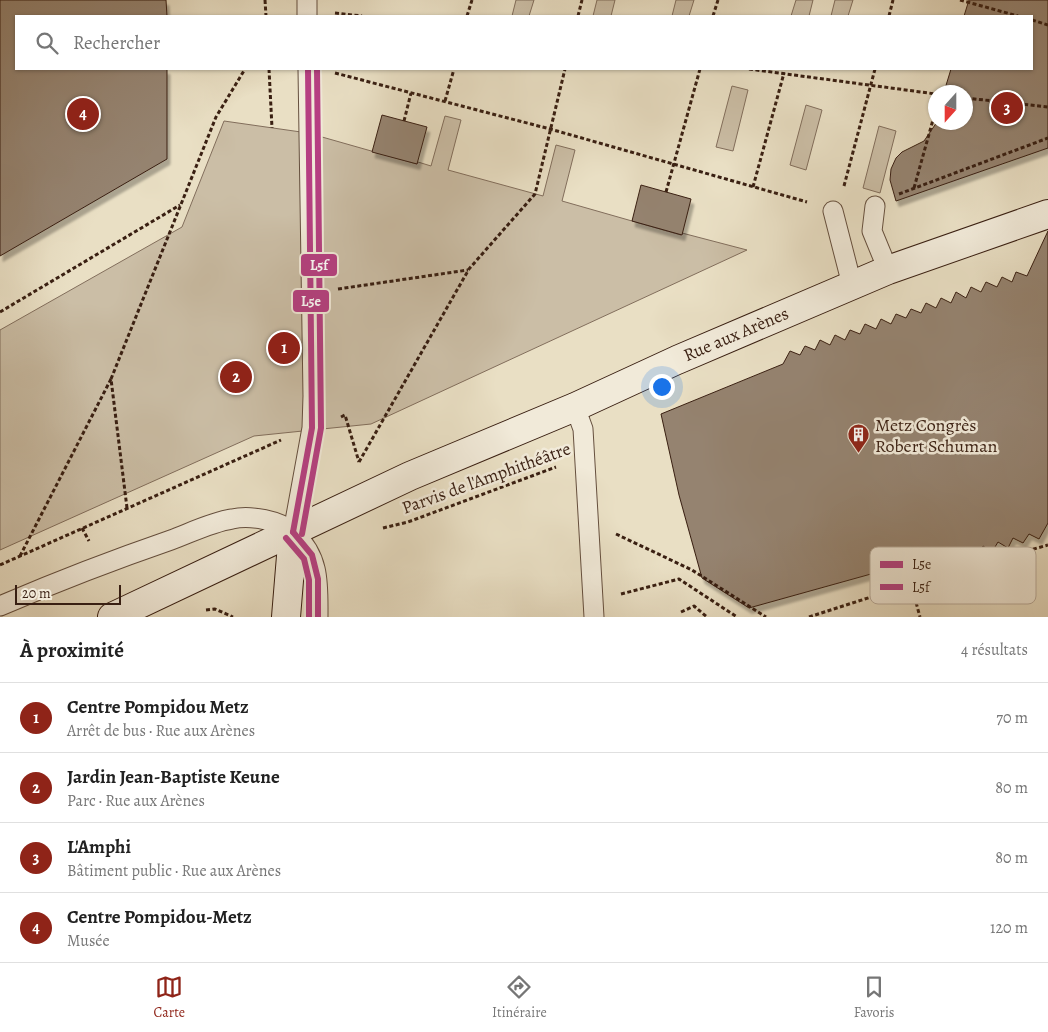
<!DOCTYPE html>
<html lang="fr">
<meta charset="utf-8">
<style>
:root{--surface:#fff;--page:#f6f6f6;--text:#222;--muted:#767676;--line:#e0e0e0;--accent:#8f2418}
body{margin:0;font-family:Alegreya,serif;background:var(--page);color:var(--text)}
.compass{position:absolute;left:928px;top:85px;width:45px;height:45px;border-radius:50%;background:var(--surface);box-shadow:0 1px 4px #0004;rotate:201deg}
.scale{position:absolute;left:15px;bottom:12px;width:106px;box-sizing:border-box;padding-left:5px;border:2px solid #391f12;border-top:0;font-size:14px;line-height:18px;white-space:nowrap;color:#391f12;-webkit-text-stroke:4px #f1ead9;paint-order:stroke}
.you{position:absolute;left:661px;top:386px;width:18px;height:18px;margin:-12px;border:4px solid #fff;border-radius:50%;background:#1a73e8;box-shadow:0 0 0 8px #1a73e833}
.badge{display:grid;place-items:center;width:32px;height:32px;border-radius:50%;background:var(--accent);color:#fff;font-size:16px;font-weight:700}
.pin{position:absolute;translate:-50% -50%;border:2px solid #fff;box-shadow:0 1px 5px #0006}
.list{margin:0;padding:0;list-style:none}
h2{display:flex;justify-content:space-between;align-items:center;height:65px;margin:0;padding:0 20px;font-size:21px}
h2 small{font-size:16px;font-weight:400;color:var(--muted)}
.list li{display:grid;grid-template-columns:32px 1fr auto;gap:15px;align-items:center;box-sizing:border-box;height:70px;padding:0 20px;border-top:1px solid var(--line)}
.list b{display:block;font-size:19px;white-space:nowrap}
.list p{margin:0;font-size:16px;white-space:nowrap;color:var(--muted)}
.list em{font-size:16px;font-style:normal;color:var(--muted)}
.icon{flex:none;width:28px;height:28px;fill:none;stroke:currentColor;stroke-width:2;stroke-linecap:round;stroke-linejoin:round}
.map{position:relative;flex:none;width:1048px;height:617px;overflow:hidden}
.search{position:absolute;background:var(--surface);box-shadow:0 1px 4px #0004;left:15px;right:15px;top:15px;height:55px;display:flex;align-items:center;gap:12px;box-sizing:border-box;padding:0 18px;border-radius:0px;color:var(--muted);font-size:19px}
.sheet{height:345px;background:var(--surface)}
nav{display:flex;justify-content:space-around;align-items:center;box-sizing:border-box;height:70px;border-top:1px solid var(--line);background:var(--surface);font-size:14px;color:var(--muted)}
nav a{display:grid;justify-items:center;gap:2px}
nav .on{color:var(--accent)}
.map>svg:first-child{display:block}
.green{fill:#cbbea6;stroke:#826e5c}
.building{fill:#95836f;stroke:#391f12;filter:url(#shadow)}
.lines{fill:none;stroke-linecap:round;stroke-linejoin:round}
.service-casing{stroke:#654f3e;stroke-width:21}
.secondary-casing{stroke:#391f12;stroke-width:30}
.path{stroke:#391f12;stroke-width:3;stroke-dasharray:4 2.5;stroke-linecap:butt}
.service{stroke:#f1ead9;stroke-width:19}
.secondary{stroke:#f1ead9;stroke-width:28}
.bus-1-casing{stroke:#f1ead9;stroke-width:10}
.bus-2-casing{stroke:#f1ead9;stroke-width:10}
.bus-1{stroke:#b63f82;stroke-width:6}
.bus-2{stroke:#b63f82;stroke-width:6}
.labels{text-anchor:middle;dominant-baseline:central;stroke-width:5;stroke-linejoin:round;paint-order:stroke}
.street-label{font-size:18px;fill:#391f12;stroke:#f1ead9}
.poi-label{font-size:18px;fill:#391f12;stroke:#f1ead9;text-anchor:start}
.key{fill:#f1ead9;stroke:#baad9d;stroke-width:1}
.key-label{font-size:14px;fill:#391f12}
.line-badge{stroke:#f1ead9;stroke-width:2}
.badge-label{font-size:14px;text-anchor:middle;font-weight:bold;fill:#fff}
</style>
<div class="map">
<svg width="1048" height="617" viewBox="0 0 1048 617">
<defs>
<filter id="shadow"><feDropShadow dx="3" dy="5.5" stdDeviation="1" flood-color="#0004"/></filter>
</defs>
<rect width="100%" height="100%" fill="#e9dfc4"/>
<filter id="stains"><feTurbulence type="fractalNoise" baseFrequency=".004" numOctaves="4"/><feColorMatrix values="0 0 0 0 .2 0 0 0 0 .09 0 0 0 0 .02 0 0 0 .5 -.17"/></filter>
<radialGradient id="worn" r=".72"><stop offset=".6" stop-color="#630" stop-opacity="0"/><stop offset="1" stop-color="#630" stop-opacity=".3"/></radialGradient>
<g class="green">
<path d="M516,0h18l-5,16h-17z"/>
<path d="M597,0h18l-4,16h-18z"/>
<path d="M676,0h18l-5,16h-17z"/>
<path d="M796,0h17l-4,16h-18z"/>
<path d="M835,0h18l-5,16h-17z"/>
<path d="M732,86l16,4 -15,61 -17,-4z"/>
<path d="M806,105l16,5 -16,60 -16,-5z"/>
<path d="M445,116l16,4 -13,50 95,26 13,-51 19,5 -13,51 119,34 1,-2 65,17 -376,174 -117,12 -254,114v-220l182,-103 42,-106 84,12 109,31 1,-2 13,4z"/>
<path d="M879,126l17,5 -16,62 -17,-5z"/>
</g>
<g class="building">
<path d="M0,0h166l1,16h-151v53h151v90l-167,97z"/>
<path d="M969,0h79v148l-152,53 -6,-21 1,-11 5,-11 6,-6 22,-11 13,-19h29v-30h-22l7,-23h81v-53h-68z"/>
<path d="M382,115l45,12 -10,37 -45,-12z"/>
<path d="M641,185l50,14 -9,36 -50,-14z"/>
<path d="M1048,231v292l-9,16 -10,-5 -6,9 -10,-5 -5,10 -10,-6 -6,10 -9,-6 -6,11 -10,-6 -5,9 -10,-5 -6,10 -9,-6 -6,10 -10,-6 -6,10 -10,-5 -5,9 -10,-5 -6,10 -13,-8 -122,34 -47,-30 -23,-83 -18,-81 122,-50 7,-13 10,4 5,-9 10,4 5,-10 10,5 5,-10 10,5 5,-10 10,4 5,-10 11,5 5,-10 10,5 5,-10 10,4 5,-9 10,4 5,-10 10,5 5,-10 10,5 5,-11 10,6 5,-11 10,5 5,-10 11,5 5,-10 10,5 4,-10 11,4z"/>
</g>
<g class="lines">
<defs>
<g id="service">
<path d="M307,0v16"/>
<path d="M875,206l-3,25 16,39"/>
<path d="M833,211l19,74"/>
<path d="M575,407l8,22 11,188"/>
<path d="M293,532l19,-104 1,-32 -5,-327"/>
<path d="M0,606c56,-24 113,-46 171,-66 19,-7 41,-18 61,-21 18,-4 48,1 62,14 26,25 24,50 24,84"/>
</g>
<g id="secondary">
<path d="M112,617l298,-141 165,-69 102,-47 211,-90 160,-56"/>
<path d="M286,617l7,-85"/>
</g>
</defs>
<use href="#service" class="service-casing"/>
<use href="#secondary" class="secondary-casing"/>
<g class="path">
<path d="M265,0l1,16"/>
<path d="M960,0l58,16"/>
<path d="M335,13l27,3"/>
<path d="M467,16l5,-16"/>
<path d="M578,16l4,-16"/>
<path d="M713,16l5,-16"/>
<path d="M889,16l4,-16"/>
<path d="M1032,20l16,5"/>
<path d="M269,69l3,59"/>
<path d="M749,69l187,25"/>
<path d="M335,73l215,56 257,73"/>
<path d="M966,98l82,9"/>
<path d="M445,101l9,-32"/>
<path d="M404,121l7,-28"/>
<path d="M844,186l31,-117"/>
<path d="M753,187l31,-114"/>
<path d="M914,188l22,-79"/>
<path d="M666,192l34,-123"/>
<path d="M899,194l149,-56"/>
<path d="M338,289l130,-19"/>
<path d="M0,312l180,-107"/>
<path d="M341,417l4,-2 14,47"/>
<path d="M359,462l110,-193 66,-75 30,-125"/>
<path d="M127,508l-16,-129 105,-262 29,-48"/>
<path d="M82,528l7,13"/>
<path d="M383,528l25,-6 148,-55"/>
<path d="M616,534l76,36 74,47"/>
<path d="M20,556l91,-177"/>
<path d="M0,565l281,-125"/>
<path d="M911,584l9,33"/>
<path d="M621,594l58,-15 58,38"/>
<path d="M206,610l9,-1 18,8"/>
<path d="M681,612l13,-6 13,11"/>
<path d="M809,617l124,-40 115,-32"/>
</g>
<use href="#service" class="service"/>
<use href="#secondary" class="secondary"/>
<defs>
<g id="bus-1">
<path d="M293,532l19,-104 -4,-359"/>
<path d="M293,532l19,23 6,24v38"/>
</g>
<g id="bus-2">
<path d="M302,534l19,-106 -4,-359"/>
<path d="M286,538l18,21 5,21v37"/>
</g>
</defs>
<use href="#bus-1" class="bus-1-casing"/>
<use href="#bus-2" class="bus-2-casing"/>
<use href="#bus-1" class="bus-1"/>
<use href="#bus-2" class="bus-2"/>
</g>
<defs>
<symbol id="building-pin" viewBox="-11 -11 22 30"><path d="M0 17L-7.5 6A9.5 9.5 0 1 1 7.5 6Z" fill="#8f2418" stroke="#f1ead9"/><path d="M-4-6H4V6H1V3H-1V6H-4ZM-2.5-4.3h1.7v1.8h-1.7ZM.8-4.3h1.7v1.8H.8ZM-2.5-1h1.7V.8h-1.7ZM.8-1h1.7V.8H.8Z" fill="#fff"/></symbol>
</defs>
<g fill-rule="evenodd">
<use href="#building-pin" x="846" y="422" width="25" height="34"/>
</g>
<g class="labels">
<g class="street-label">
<text transform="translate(736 334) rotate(-23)">Rue aux Arènes</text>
<text transform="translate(486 478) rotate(-20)">Parvis de l'Amphithéâtre</text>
</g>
<g class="poi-label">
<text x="875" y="425">Metz Congrès<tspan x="875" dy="21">Robert Schuman</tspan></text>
</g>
</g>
<rect x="870" y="547" width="166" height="57" rx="8" class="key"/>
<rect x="880" y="561" width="23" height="7" fill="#b63f82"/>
<rect x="880" y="584" width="23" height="6" fill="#b63f82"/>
<g class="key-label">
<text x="912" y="569">L5e</text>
<text x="912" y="592">L5f</text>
</g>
<g class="line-badge">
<rect x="300" y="253" width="38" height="24" rx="5" fill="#b63f82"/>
<rect x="292" y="289" width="38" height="24" rx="5" fill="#b63f82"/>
</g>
<g class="badge-label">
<text x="319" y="270">L5f</text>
<text x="311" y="306">L5e</text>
</g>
<rect width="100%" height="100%" filter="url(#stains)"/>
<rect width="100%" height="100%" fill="url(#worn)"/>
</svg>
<svg class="compass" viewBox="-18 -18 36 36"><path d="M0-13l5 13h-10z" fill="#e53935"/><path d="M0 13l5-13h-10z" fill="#767676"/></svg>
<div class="scale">20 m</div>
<div class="you"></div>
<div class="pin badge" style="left:284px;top:348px">1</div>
<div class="pin badge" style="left:236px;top:377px">2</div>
<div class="pin badge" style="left:1007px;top:108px">3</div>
<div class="pin badge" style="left:83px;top:114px">4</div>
<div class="search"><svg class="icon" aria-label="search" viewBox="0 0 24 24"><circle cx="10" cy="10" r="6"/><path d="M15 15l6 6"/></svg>Rechercher</div>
</div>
<section class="sheet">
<h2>À proximité<small>4 résultats</small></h2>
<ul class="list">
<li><span class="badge">1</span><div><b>Centre Pompidou Metz</b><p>Arrêt de bus · Rue aux Arènes</p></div><em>70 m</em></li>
<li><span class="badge">2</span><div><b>Jardin Jean-Baptiste Keune</b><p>Parc · Rue aux Arènes</p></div><em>80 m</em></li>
<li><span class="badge">3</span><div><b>L'Amphi</b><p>Bâtiment public · Rue aux Arènes</p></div><em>80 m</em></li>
<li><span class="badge">4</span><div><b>Centre Pompidou-Metz</b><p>Musée</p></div><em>120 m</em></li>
</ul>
</section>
<nav>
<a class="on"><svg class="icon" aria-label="map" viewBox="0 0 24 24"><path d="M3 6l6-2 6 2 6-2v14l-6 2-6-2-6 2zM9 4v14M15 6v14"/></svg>Carte</a>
<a><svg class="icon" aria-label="directions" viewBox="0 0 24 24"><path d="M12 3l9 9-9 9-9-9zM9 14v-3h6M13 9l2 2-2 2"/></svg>Itinéraire</a>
<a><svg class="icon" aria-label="saved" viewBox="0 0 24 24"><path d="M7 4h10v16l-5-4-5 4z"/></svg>Favoris</a>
</nav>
